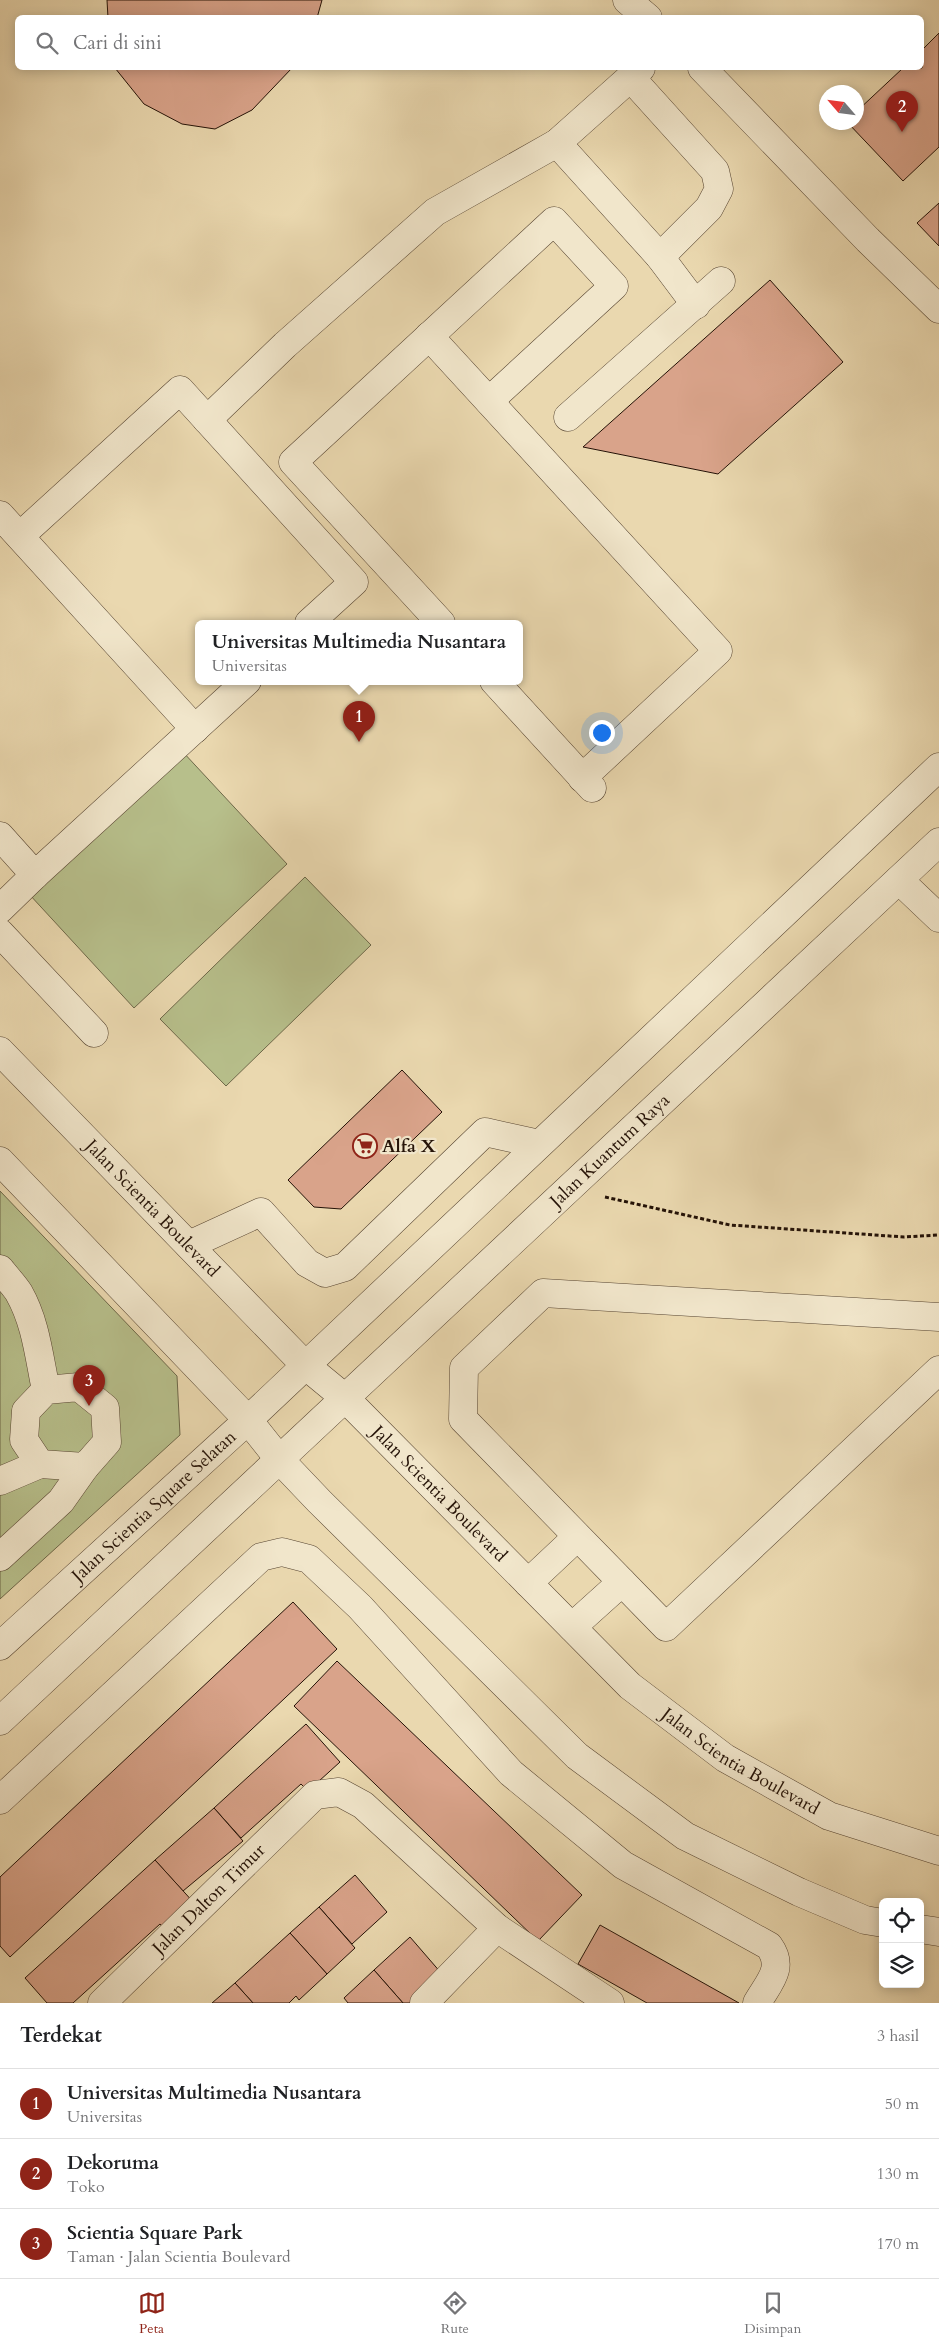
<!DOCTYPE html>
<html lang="id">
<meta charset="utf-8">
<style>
:root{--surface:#fff;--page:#f6f6f6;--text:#202124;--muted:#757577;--line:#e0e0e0;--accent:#8f2418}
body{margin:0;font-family:Cardo,serif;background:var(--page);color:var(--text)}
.controls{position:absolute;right:15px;bottom:15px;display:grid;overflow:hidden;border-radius:8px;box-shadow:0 2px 12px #0003}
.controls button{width:45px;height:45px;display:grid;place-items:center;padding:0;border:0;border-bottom:1px solid var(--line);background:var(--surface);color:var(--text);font:25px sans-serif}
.compass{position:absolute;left:819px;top:85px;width:45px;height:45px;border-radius:50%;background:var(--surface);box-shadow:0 2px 12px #0003;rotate:298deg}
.you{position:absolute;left:601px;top:732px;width:18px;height:18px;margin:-12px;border:4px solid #fff;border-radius:50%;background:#1a73e8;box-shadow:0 0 0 8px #1a73e833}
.badge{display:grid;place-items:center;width:32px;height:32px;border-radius:50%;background:var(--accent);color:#fff;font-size:16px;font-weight:700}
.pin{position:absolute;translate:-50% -41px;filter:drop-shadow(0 1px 2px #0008)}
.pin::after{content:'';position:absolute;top:26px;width:18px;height:15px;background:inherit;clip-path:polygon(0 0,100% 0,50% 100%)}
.popup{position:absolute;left:195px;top:620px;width:328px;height:65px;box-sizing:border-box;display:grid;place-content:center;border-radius:8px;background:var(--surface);filter:drop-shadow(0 1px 4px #0005);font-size:16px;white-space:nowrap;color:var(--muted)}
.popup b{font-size:19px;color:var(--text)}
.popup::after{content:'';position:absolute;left:50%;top:100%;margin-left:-10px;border:10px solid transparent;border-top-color:var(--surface)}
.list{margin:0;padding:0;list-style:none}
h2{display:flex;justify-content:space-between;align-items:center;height:65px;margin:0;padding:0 20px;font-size:21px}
h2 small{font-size:16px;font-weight:400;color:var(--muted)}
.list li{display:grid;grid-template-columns:32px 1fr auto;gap:15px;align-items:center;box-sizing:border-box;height:70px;padding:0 20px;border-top:1px solid var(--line)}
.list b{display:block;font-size:19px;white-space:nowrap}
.list p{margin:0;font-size:16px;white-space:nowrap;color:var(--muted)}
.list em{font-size:16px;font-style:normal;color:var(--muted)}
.icon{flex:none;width:28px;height:28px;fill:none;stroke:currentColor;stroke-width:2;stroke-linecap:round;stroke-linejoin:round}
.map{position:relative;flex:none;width:939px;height:2003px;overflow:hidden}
.search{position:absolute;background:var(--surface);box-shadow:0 2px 12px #0003;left:15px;right:15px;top:15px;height:55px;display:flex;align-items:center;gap:12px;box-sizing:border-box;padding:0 18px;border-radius:8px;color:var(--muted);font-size:19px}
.sheet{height:275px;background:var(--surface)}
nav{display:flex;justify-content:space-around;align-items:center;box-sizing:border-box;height:70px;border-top:1px solid var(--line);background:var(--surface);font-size:14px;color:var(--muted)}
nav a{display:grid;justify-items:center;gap:2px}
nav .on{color:var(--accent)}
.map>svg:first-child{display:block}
.green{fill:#b7bf8b;stroke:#6e6849}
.building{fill:#d9a38a;stroke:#241207}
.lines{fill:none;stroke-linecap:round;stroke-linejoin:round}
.minor-casing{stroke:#564431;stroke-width:29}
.path{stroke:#241207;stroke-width:3;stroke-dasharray:4 2.5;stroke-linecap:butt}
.minor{stroke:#f1e6cb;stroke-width:28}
.labels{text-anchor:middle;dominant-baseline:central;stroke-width:4.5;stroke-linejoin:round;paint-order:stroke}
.poi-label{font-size:18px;font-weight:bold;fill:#241207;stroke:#f1e6cb;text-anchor:start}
.street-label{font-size:18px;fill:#241207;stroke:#f1e6cb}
</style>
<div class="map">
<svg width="939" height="2003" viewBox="0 0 939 2003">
<rect width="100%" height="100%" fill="#ead8af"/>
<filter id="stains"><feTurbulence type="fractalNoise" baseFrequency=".004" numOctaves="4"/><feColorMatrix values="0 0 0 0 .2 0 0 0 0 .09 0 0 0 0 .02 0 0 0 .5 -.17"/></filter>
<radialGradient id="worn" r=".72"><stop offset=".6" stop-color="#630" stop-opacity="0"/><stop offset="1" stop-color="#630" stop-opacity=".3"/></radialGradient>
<g class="green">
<path d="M182,751l105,113 -153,144 -105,-114z"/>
<path d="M305,877l66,68 -145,141 -66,-67z"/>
<path d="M0,1191l177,185 3,59 -180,164z"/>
</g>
<g class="building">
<path d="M107,0h215l-5,18h-209z"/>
<path d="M939,33v114l-36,34 -56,-59h9v-10l47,-44h19v-18z"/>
<path d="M115,68h177l-40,42 -37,19 -33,-5 -38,-20z"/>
<path d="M939,203v43l-22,-23z"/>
<path d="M770,280l73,82 -125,112 -135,-27z"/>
<path d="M402,1070l40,42 -101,97 -27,-2 -26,-27z"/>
<path d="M293,1602l44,47 -327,308 -10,-11v-69z"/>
<path d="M337,1661l245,234 -44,46 -244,-235z"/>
<path d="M306,1724l34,38 -32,29 -7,-7 -60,54 -27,-30z"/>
<path d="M214,1808l29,33 -60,50 -28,-31z"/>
<path d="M155,1860l40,44 -29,27 -6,-7 -87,79h-26l-22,-25z"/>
<path d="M355,1875l32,37 -35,32 -33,-37z"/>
<path d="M319,1907l36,41 -28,26 -37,-41z"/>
<path d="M600,1925l139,78h-92l-69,-39z"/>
<path d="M290,1933l37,41 -28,26 -3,-4 -7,7h-36l-18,-20z"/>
<path d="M410,1937l32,37 -32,29h-7l-29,-33z"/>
<path d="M374,1970l29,33h-55l-4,-5z"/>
<path d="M235,1983l18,20h-41z"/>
</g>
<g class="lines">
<defs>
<g id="minor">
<path d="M627,0l21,18"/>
<path d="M702,68l166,172 71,69"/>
<path d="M631,78l84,93 4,18 -10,19 -49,49"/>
<path d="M557,143l103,114 36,48"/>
<path d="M429,336l289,315 -136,127"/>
<path d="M568,417l153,-136"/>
<path d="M207,420l78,-75 150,-133 122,-69 84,-75"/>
<path d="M0,515l195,214"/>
<path d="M20,536l160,-146 174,192 -45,41"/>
<path d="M441,623l-148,-161 261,-241 60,65 -125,115"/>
<path d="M494,681l98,107"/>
<path d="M0,836l35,39 212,-194"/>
<path d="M899,880l40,38"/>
<path d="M0,909l35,-34"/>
<path d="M0,933l94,100"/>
<path id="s1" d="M0,1051l305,314 40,33 285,288 95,72 104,58 110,35"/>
<path d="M0,1161l248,259 31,39 40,42 258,255 108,80 114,56 66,28 18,3"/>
<path d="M189,1245l72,-33 46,51 18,10 20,-6 140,-135 54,12"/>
<path d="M0,1269c6,8 14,16 19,24 17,30 20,64 27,97"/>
<path d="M939,1317l-396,-24 -79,75 -1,51 203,208 273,-257"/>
<path d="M79,1387l26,21 2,34 -22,25 -45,-3 -16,-24 2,-29 20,-21z"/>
<path d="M0,1481l40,-17"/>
<path d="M0,1557l61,-56 24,-34"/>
<path d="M528,1583l49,-46"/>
<path d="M572,1627l50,-45"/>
<path id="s2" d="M0,1646l248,-226 691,-653"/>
<path id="s3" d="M0,1721l939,-879"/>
<path d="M0,1800l261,-243 21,-5 27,7 51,48 151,166 112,92 146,81c16,22 0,36 -12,57"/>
<path d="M920,1929l19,3"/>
<path id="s4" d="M102,2003l213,-208 24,-3 24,13 134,123 113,75"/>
<path d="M424,2003l73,-75"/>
</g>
</defs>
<use href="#minor" class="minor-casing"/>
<path class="path" d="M605,1197l125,28 174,12 35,-2"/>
<use href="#minor" class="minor"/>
</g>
<defs>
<symbol id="supermarket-ring" viewBox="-11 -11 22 22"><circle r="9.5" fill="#f1e6cb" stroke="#8f2418" stroke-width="1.5"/><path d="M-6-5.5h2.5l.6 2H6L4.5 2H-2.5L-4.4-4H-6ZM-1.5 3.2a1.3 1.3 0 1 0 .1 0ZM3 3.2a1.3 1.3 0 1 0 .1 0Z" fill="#8f2418"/></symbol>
</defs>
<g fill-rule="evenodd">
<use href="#supermarket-ring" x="351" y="1132" width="28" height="28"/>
</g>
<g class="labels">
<g class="poi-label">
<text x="382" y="1146">Alfa X</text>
</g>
<g class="street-label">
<text stroke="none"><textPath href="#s3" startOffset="835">Jalan Kuantum Raya</textPath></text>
<text stroke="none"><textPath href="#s1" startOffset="219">Jalan Scientia Boulevard</textPath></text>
<text stroke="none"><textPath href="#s1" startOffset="624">Jalan Scientia Boulevard</textPath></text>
<text stroke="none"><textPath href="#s2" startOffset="208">Jalan Scientia Square Selatan</textPath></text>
<text stroke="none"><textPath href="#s1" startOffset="1029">Jalan Scientia Boulevard</textPath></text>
<text stroke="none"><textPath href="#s4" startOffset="149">Jalan Dalton Timur</textPath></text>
</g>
</g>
<rect width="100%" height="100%" filter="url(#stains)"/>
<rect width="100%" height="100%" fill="url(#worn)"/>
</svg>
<div class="controls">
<button><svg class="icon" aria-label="locate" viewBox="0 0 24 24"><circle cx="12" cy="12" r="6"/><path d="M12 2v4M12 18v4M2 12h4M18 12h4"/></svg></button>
<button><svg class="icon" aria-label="layers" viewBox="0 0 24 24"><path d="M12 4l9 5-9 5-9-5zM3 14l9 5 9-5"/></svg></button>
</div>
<svg class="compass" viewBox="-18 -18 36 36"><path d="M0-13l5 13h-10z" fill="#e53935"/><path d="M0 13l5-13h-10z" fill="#757577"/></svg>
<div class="you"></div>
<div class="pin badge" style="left:359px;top:742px">1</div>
<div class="popup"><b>Universitas Multimedia Nusantara</b>Universitas</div>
<div class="pin badge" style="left:902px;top:132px">2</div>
<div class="pin badge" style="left:89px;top:1406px">3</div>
<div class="search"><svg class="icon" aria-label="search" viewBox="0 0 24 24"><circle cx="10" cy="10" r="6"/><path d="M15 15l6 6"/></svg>Cari di sini</div>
</div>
<section class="sheet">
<h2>Terdekat<small>3 hasil</small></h2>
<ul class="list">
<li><span class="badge">1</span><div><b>Universitas Multimedia Nusantara</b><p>Universitas</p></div><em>50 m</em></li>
<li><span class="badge">2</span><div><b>Dekoruma</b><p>Toko</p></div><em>130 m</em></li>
<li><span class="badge">3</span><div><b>Scientia Square Park</b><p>Taman · Jalan Scientia Boulevard</p></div><em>170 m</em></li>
</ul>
</section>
<nav>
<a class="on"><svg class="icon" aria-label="map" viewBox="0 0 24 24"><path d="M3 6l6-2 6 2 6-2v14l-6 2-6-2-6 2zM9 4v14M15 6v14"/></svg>Peta</a>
<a><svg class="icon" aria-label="directions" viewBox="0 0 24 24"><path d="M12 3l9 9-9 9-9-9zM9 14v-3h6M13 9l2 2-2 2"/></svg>Rute</a>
<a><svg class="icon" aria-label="saved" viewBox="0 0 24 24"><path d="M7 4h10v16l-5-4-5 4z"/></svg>Disimpan</a>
</nav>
